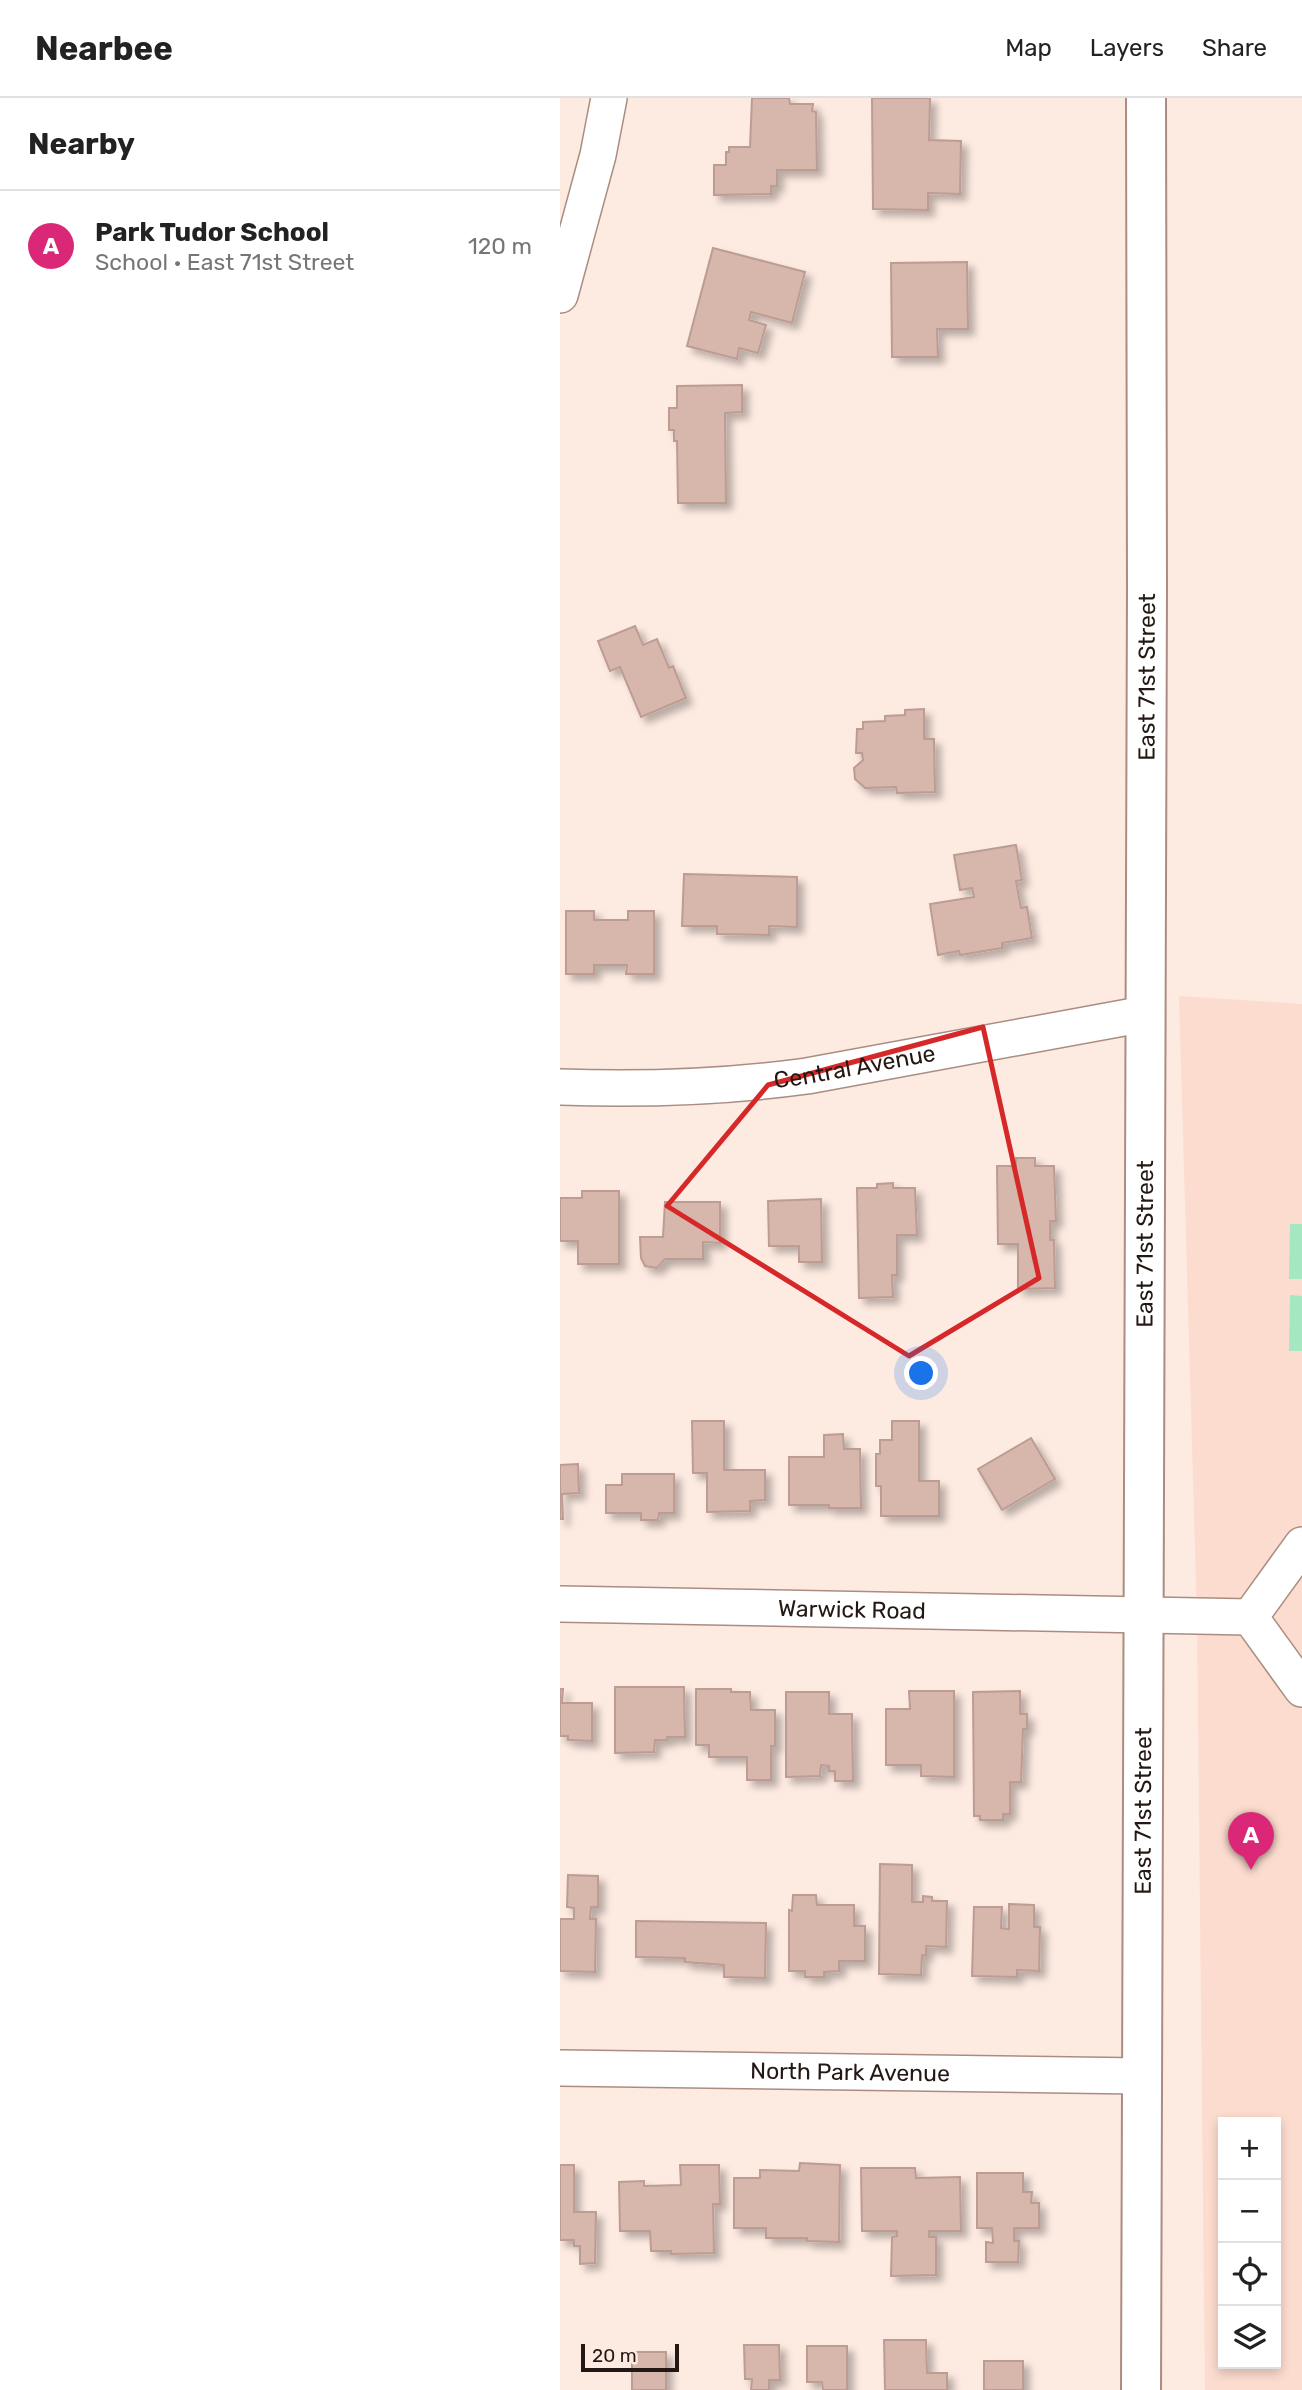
<!DOCTYPE html>
<meta charset="utf-8">
<style>
:root{--surface:#fff;--page:#f2f2f2;--text:#222;--muted:#767676;--line:#e0e0e0;--accent:#db2777}
body{margin:0;font-family:Rubik,sans-serif;background:var(--page);color:var(--text)}
.controls{position:absolute;right:21px;bottom:21px;display:grid;overflow:hidden;border-radius:0px;box-shadow:0 4px 10px #0003}
.controls button{width:63px;height:63px;display:grid;place-items:center;padding:0;border:0;border-bottom:2px solid var(--line);background:var(--surface);color:var(--text);font:35px sans-serif}
.scale{position:absolute;left:21px;bottom:18px;width:98px;box-sizing:border-box;padding-left:7px;border:4px solid #231813;border-top:0;font-size:19px;line-height:24px;white-space:nowrap;color:#231813;-webkit-text-stroke:5px #fdeae1;paint-order:stroke}
.you{position:absolute;left:362px;top:1276px;width:24px;height:24px;margin:-18px;border:5px solid #fff;border-radius:50%;background:#1a73e8;box-shadow:0 0 0 10px #1a73e833}
.badge{display:grid;place-items:center;width:46px;height:46px;border-radius:50%;background:var(--accent);color:#fff;font-size:23px;font-weight:700}
.pin{position:absolute;translate:-50% -58px;filter:drop-shadow(0 2px 4px #0008)}
.pin::after{content:'';position:absolute;top:37px;width:24px;height:21px;background:inherit;clip-path:polygon(0 0,100% 0,50% 100%)}
.list{margin:0;padding:0;list-style:none}
h2{display:flex;justify-content:space-between;align-items:center;height:91px;margin:0;padding:0 28px;font-size:30px}
h2 small{font-size:23px;font-weight:400;color:var(--muted)}
.list li{display:grid;grid-template-columns:46px 1fr auto;gap:21px;align-items:center;box-sizing:border-box;height:112px;padding:0 28px;border-top:2px solid var(--line)}
.list b{display:block;font-size:26px;white-space:nowrap}
.list p{margin:0;font-size:23px;white-space:nowrap;color:var(--muted)}
.list em{font-size:23px;font-style:normal;color:var(--muted)}
.icon{flex:none;width:38px;height:38px;fill:none;stroke:currentColor;stroke-width:2;stroke-linecap:round;stroke-linejoin:round}
.map{position:relative;flex:none;width:742px;height:2292px;overflow:hidden}
header{display:flex;align-items:center;gap:42px;box-sizing:border-box;height:98px;padding:0 35px;background:var(--surface);border-bottom:2px solid var(--line)}
header strong{font-size:33px}
nav{display:flex;gap:38px;margin-inline-start:auto;font-size:24px}
main{display:flex}
aside{flex:1;background:var(--surface)}
.map>svg:first-child{display:block}
.built{fill:#fcdcce;fill-rule:evenodd}
.green{fill:#a4e7c1}
.building{fill:#d7b6ac;stroke:#bc9c93;stroke-width:2;filter:url(#shadow)}
.lines{fill:none;stroke-linecap:round;stroke-linejoin:round}
.minor-casing{stroke:#aa8d80;stroke-width:38}
.major-casing{stroke:#aa8d80;stroke-width:42}
.minor{stroke:#fff;stroke-width:35}
.major{stroke:#fff;stroke-width:38}
.marked{fill:none;stroke:#d62828;stroke-width:5;stroke-linejoin:round}
.labels{text-anchor:middle;dominant-baseline:central;stroke-width:7;stroke-linejoin:round;paint-order:stroke}
.street-label{font-size:23px;fill:#231813;stroke:#fdeae1}
</style>
<header>
<strong>Nearbee</strong>
<nav><a>Map</a><a>Layers</a><a>Share</a></nav>
</header>
<main>
<aside>
<h2>Nearby<small></small></h2>
<ul class="list">
<li><span class="badge">A</span><div><b>Park Tudor School</b><p>School · East 71st Street</p></div><em>120 m</em></li>
</ul>
</aside>
<div class="map">
<svg width="742" height="2292" viewBox="0 0 742 2292">
<defs>
<filter id="shadow"><feDropShadow dx="6" dy="6" stdDeviation="3.5" flood-color="#0004"/></filter>
</defs>
<rect width="100%" height="100%" fill="#fdeae1"/>
<path class="built" d="M619,898l123,8v1386h-97l-8,-773zM663,2024h53v242h-53z"/>
<g class="green">
<path d="M730,1126h12v55h-13z"/>
<path d="M730,1197l12,1v55h-13z"/>
</g>
<g class="building">
<path d="M192,0h37l1,6h23l-1,7 4,1 1,58h-40v16h-6v8l-57,1v-30h12v-13h3v-5h21z"/>
<path d="M312,0h58l-1,42 32,1 -1,53 -32,-1v17l-55,-1z"/>
<path d="M153,150l92,24 -13,51 -41,-11 -2,8 17,5 -8,28 -19,-5 -2,11 -50,-13z"/>
<path d="M407,164l1,67h-31l1,28h-46l-1,-94z"/>
<path d="M182,287v27l-17,1 1,90h-48l-1,-62h-3v-11h-5v-22h8v-22z"/>
<path d="M75,528l8,19 14,-6 12,29 4,-2 13,32 -45,19 -21,-50 -10,4 -12,-30z"/>
<path d="M364,611v30h10l1,53 -38,1 -1,-6 -31,1 -10,-9 -1,-11 9,-8 -1,-7h-6l1,-24h6v-7l22,-1v-5l20,-1v-5z"/>
<path d="M456,747l6,35 -6,1 5,27 6,-1 5,31 -30,5v5l-42,7 -1,-4 -21,4 -8,-51 44,-7 -2,-9 -12,2 -6,-35z"/>
<path d="M124,776l113,3v50l-28,-1v9l-52,-1v-8h-35z"/>
<path d="M6,813h28v9h34v-9h26v63h-28l1,-9h-33v9h-28z"/>
<path d="M456,1060h19v8h19l2,55h-6v19h4l1,48 -37,1v-45h-20l-1,-78h19z"/>
<path d="M333,1085v5h22l2,47h-20v40h-5l1,22 -34,1 -2,-110h20v-4z"/>
<path d="M22,1093h37v73h-41v-23h-18v-43h22z"/>
<path d="M261,1101l1,63h-23v-16h-30l-1,-45z"/>
<path d="M105,1104h55v41l-17,-1v17h-38l-8,9 -12,-2 -4,-8 -1,-21h23z"/>
<path d="M132,1323h32v49h41v30l-15,1v10l-43,1v-39h-14z"/>
<path d="M332,1323h27v60h20v35h-58v-30h-5v-32h4v-14h12z"/>
<path d="M283,1336l1,15h16l1,59h-32v-3h-40v-48h35v-22z"/>
<path d="M471,1340l24,41 -53,31 -24,-41z"/>
<path d="M18,1366l1,29 -17,1 1,25h-3v-54z"/>
<path d="M62,1376h52v39h-15l-1,7h-17v-7h-35v-28h16z"/>
<path d="M55,1589h69l1,50h-18v3h-12l-1,12 -39,1z"/>
<path d="M0,1591h3l-1,14h30v38l-24,-1v-4h-8z"/>
<path d="M136,1591h35v3h19l1,18h24v36h-4v34h-24v-23h-38v-12h-13z"/>
<path d="M349,1593h45v86l-33,-1v-11h-35v-56h24z"/>
<path d="M460,1593v23h7v15h-4l-2,53h-11v32h-7v6h-23v-4h-6l-1,-124z"/>
<path d="M226,1594h43v22h23l1,67h-18v-10h-6v-5l-8,-1 -1,11 -34,1z"/>
<path d="M320,1766l32,1v37h11v-6l9,1v4h15l-1,46 -20,-1v9h-4l-1,20 -42,-1z"/>
<path d="M8,1777l30,1v31h-7l-1,12h6l-1,53 -35,-1v-52h14v-11l-7,-1z"/>
<path d="M233,1797h23l1,10h37v21h11v35h-26v10l-15,1v5h-19v-6h-16v-61l3,1z"/>
<path d="M449,1806l25,1v22h6l-1,44 -22,-1v7l-45,-1 2,-69h28l-1,21 8,1z"/>
<path d="M76,1823l130,2 -1,55 -41,-1v-12l-39,-3v-4l-49,-1z"/>
<path d="M240,2065l40,2 -1,77 -32,-1v-3h-41v-10h-32v-50h26v-8l39,1z"/>
<path d="M0,2067h14v47h22l-1,51 -15,1v-18h-6v-6h-14z"/>
<path d="M120,2067h39l1,39h-7l1,49 -43,1v-3h-20l-1,-20h-30l-1,-49 25,-1v5l37,-1z"/>
<path d="M301,2070h54l1,10 44,-1 1,54h-32v6h7v38l-45,1 1,-39 5,-1v-5h-35z"/>
<path d="M417,2075h46v19h9l-1,11h8v25h-25v13h5l-1,21h-32v-20l7,1 -1,-15h-15z"/>
<path d="M324,2242h42l1,33h20v17h-62z"/>
<path d="M184,2247h35l1,35h-11v10h-18l1,-11h-7z"/>
<path d="M247,2248h40v44h-24l-1,-8h-15z"/>
<rect x="72" y="2254" width="34" height="38"/>
<rect x="424" y="2263" width="39" height="29"/>
</g>
<g class="lines">
<defs>
<g id="minor">
<path d="M0,197l38,-140 11,-57"/>
<path id="s1" d="M0,989c82,3 165,0 247,-11l338,-62"/>
<path d="M742,1447l-52,72 52,72"/>
<path id="s2" d="M0,1506l690,13"/>
<path id="s3" d="M0,1970l581,8"/>
</g>
<g id="major">
<path id="s4" d="M581,2292l6,-1802 -1,-490"/>
</g>
</defs>
<use href="#minor" class="minor-casing"/>
<use href="#major" class="major-casing"/>
<use href="#minor" class="minor"/>
<use href="#major" class="major"/>
</g>
<path class="marked" d="M423,929l56,251 -130,78 -242,-150 101,-121z"/>
<g class="labels">
<g class="street-label">
<text stroke="none"><textPath href="#s4" startOffset="1713">East 71st Street</textPath></text>
<text stroke="none"><textPath href="#s1" startOffset="296">Central Avenue</textPath></text>
<text stroke="none"><textPath href="#s4" startOffset="1146">East 71st Street</textPath></text>
<text stroke="none"><textPath href="#s2" startOffset="292">Warwick Road</textPath></text>
<text stroke="none"><textPath href="#s4" startOffset="579">East 71st Street</textPath></text>
<text stroke="none"><textPath href="#s3" startOffset="290">North Park Avenue</textPath></text>
</g>
</g>
</svg>
<div class="controls">
<button>+</button>
<button>−</button>
<button><svg class="icon" aria-label="locate" viewBox="0 0 24 24"><circle cx="12" cy="12" r="6"/><path d="M12 2v4M12 18v4M2 12h4M18 12h4"/></svg></button>
<button><svg class="icon" aria-label="layers" viewBox="0 0 24 24"><path d="M12 4l9 5-9 5-9-5zM3 14l9 5 9-5"/></svg></button>
</div>
<div class="scale">20 m</div>
<div class="you"></div>
<div class="pin badge" style="left:691px;top:1772px">A</div>
</div>
</main>
